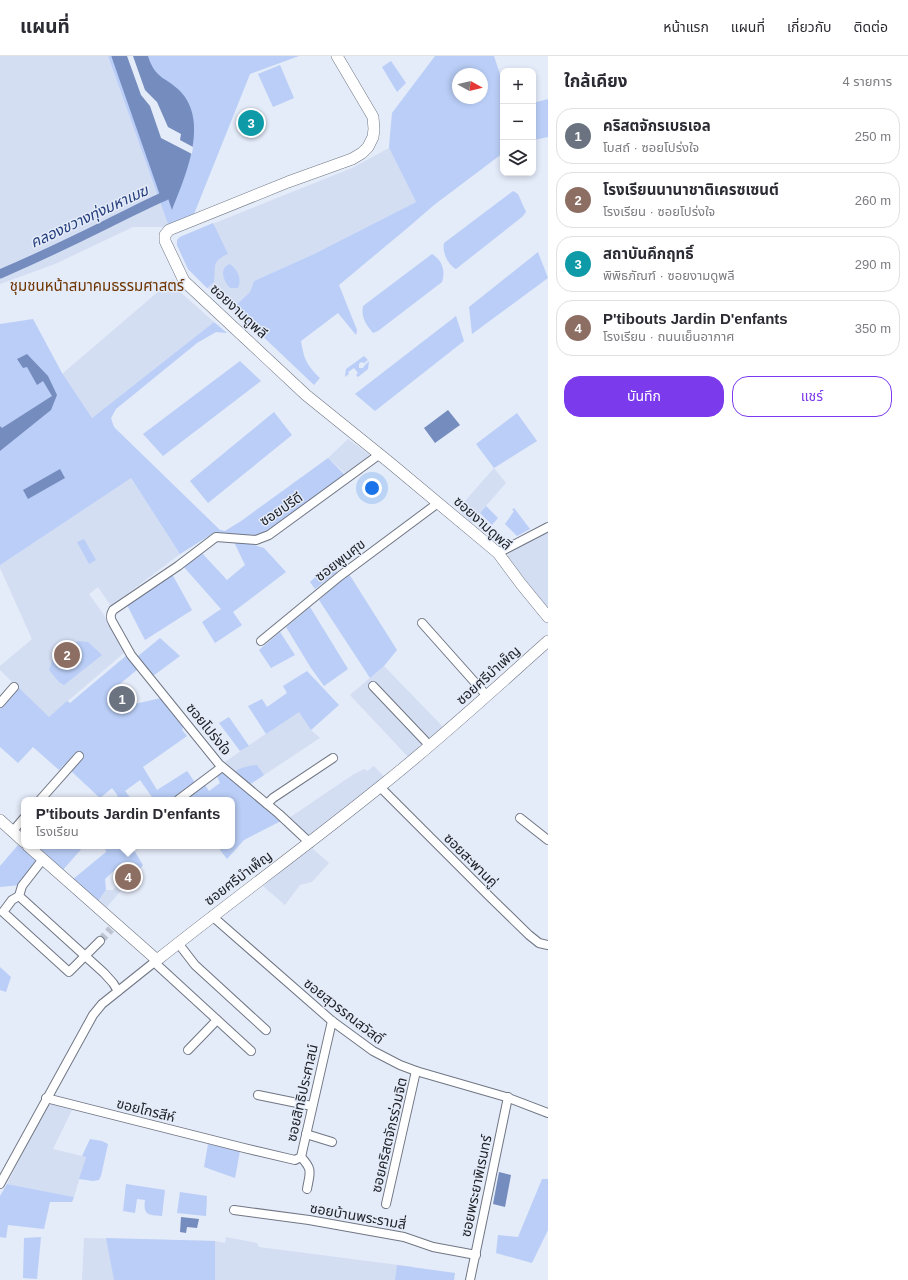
<!DOCTYPE html>
<html lang="th">
<meta charset="utf-8">
<style>
:root{--surface:#fff;--page:#f2f2f3;--text:#2b2b33;--muted:#7c7c81;--line:#e1e1e2;--accent:#7c3aed}
body{margin:0;font-family:Arial,"Noto Sans Thai",sans-serif;background:var(--page);color:var(--text)}
.controls{position:absolute;right:12px;top:12px;display:grid;overflow:hidden;border-radius:8px;box-shadow:0 2px 6px #0003}
.controls button{width:36px;height:36px;display:grid;place-items:center;padding:0;border:0;border-bottom:1px solid var(--line);background:var(--surface);color:var(--text);font:20px sans-serif}
.compass{position:absolute;left:452px;top:12px;width:36px;height:36px;border-radius:50%;background:var(--surface);box-shadow:0 2px 6px #0003;rotate:98deg}
.you{position:absolute;left:372px;top:432px;width:14px;height:14px;margin:-10px;border:3px solid #fff;border-radius:50%;background:#1a73e8;box-shadow:0 0 0 6px #1a73e833}
.badge{display:grid;place-items:center;width:26px;height:26px;border-radius:50%;background:var(--accent);color:#fff;font-size:13px;font-weight:700}
.pin{position:absolute;translate:-50% -50%;border:2px solid #fff;box-shadow:0 1px 4px #0006}
.popup{position:absolute;left:21px;top:741px;width:214px;height:52px;box-sizing:border-box;display:grid;place-content:center;border-radius:8px;background:var(--surface);filter:drop-shadow(0 1px 3px #0005);font-size:13px;white-space:nowrap;color:var(--muted)}
.popup b{font-size:15px;color:var(--text)}
.popup::after{content:'';position:absolute;left:50%;top:100%;margin-left:-8px;border:8px solid transparent;border-top-color:var(--surface)}
.list{margin:0;padding:0;list-style:none}
h2{display:flex;justify-content:space-between;align-items:center;height:52px;margin:0;padding:0 16px;font-size:17px}
h2 small{font-size:13px;font-weight:400;color:var(--muted)}
.list li{display:grid;grid-template-columns:26px 1fr auto;gap:12px;align-items:center;box-sizing:border-box;height:56px;margin:0 8px 8px;padding:0 8px;border:1px solid var(--line);border-radius:16px}
.list b{display:block;font-size:15px;white-space:nowrap}
.list p{margin:0;font-size:13px;white-space:nowrap;color:var(--muted)}
.list em{font-size:13px;font-style:normal;color:var(--muted)}
.actions{display:flex;gap:8px;padding:12px 16px}
.actions a{flex:1;padding:9px 0;border:1px solid var(--accent);border-radius:16px;text-align:center;font-size:14px;color:var(--accent)}
.actions .main{background:var(--accent);color:#fff}
.icon{flex:none;width:22px;height:22px;fill:none;stroke:currentColor;stroke-width:2;stroke-linecap:round;stroke-linejoin:round}
.map{position:relative;flex:none;width:548px;height:1224px;overflow:hidden}
header{display:flex;align-items:center;gap:24px;box-sizing:border-box;height:56px;padding:0 20px;background:var(--surface);border-bottom:1px solid var(--line)}
header strong{font-size:19px}
nav{display:flex;gap:22px;margin-inline-start:auto;font-size:14px}
main{display:flex}
aside{flex:1;background:var(--surface)}
.map>svg:first-child{display:block}
.built{fill:#d4def3}
.green{fill:#bacef7;fill-rule:evenodd}
.water{fill:#758cbe}
.pier{fill:#e4ebf9}
.lines{fill:none;stroke-linecap:round;stroke-linejoin:round}
.canal{stroke:#758cbe;stroke-width:9}
.street-tunnel{stroke:#bdc3cf;stroke-width:8;stroke-dasharray:8 4;stroke-linecap:butt}
.street-casing{stroke:#707683;stroke-width:10}
.secondary-casing{stroke:#707683;stroke-width:12}
.street{stroke:#fff;stroke-width:8}
.secondary{stroke:#fff;stroke-width:11}
.labels{text-anchor:middle;dominant-baseline:central;stroke-width:3;stroke-linejoin:round;paint-order:stroke}
.street-label{font-size:14px;fill:#202227;stroke:#e4ebf9}
.water-label{font-size:15px;font-style:italic;fill:#243d7b;stroke:#e4ebf9}
.neighbourhood-label{font-size:15px;fill:#6e3400;stroke:#e4ebf9}
</style>
<header>
<strong>แผนที่</strong>
<nav><a>หน้าแรก</a><a>แผนที่</a><a>เกี่ยวกับ</a><a>ติดต่อ</a></nav>
</header>
<main>
<div class="map">
<svg width="548" height="1224" viewBox="0 0 548 1224">
<rect width="100%" height="100%" fill="#e4ebf9"/>
<g class="built">
<path d="M0,0h108l61,171h-36l-78,37 -55,20z"/>
<path d="M389,92l27,54 -102,52 -60,27 -4,11 -17,16 -18,-13 -27,-26 -11,-24v-5l3,-3 172,-69z"/>
<path d="M173,223l6,12 35,31 -122,96 88,136 -69,52 -13,-19 -9,7 15,21 21,37 -77,66 -48,-48v-4l32,-27 -32,-71v-112l86,-47 -24,-35z"/>
<path d="M348,383l23,17 -25,18 -18,-16z"/>
<path d="M494,412l12,15 -35,40 -13,-14z"/>
<path d="M548,476v77l-41,-52 4,-6z"/>
<path d="M384,610l60,62 -34,31 -60,-64z"/>
<path d="M299,655l12,19 9,8 -71,47 -27,-21z"/>
<path d="M374,710l12,13 -76,61 -21,-22 65,-44 10,-5 3,2z"/>
<path d="M312,792l17,15 -17,19 -12,3 -15,20 -22,-19 20,-19h3z"/>
<path d="M113,805l30,4 -37,43 -8,-7 8,-11h7l10,-12v-3z"/>
<path d="M48,1047l24,7 -19,39 33,8 -12,40 -67,-13z"/>
<path d="M226,1181l31,6 2,4 155,20 -2,13h-330l2,-42 131,3 10,2z"/>
</g>
<g class="green">
<path d="M108,0h191l-49,18 -56,140 -25,13z"/>
<path d="M435,0h59l9,27v70l-69,52 -23,20 -72,60 18,45 -1,5 -18,-22 -37,28c3,19 6,24 19,37l-6,7 -81,-77 17,-16 4,-11 60,-27 102,-52 -27,-54 1,-13 2,-22zM458,18h24v24h-24z"/>
<path d="M391,5l15,22 -9,9 -15,-25z"/>
<path d="M280,9l14,33 -21,9 -15,-33z"/>
<path d="M548,43v38l-14,3 -1,-5v-32z"/>
<path d="M513,135l5,3 8,18 -4,5 -66,52c-8,-4 -14,-17 -12,-26z"/>
<path d="M213,167l15,31c-17,7 -12,13 -14,28l-7,6 -19,-19 -11,-24v-5l3,-3z"/>
<path d="M538,196l10,26 -76,56 -3,-27z"/>
<path d="M432,198c10,6 14,17 10,28l-64,49 -5,2c-7,-9 -12,-15 -10,-27z"/>
<path d="M230,208c8,6 12,15 8,24h-8c-6,-6 -12,-20 0,-24z"/>
<path d="M456,260l8,25 -89,70 -20,-17z"/>
<path d="M33,263l29,54 30,45 122,-96 13,11 -11,-1 -19,11 -81,66 -5,9 3,9 106,103 5,1 16,-10 87,-63 17,17 -78,58 -14,5 -38,-6 -35,22 -49,-76 -131,87v-241z"/>
<path d="M364,300l4,4 -4,3 -3,-1 -2,2v4h4l2,-3 4,-4 -1,8 -10,8 -2,-2 2,-2 -4,-5 -6,4 1,2 -4,3 1,-8z"/>
<path d="M240,305l21,20 -98,75 -20,-22z"/>
<path d="M274,356l18,23 -84,68 -18,-22z"/>
<path d="M517,357l20,28 -43,27 -18,-24z"/>
<path d="M486,450l12,12 -6,7 -12,-12z"/>
<path d="M514,452l16,21 -13,7 -12,-12 9,-13 -2,-1z"/>
<path d="M84,483l12,21 -7,4 -12,-22z"/>
<path d="M234,486l17,2 13,4 22,24 -53,40 9,13 -27,18 -13,-21 19,-13 -38,-43 19,-13 25,27 18,-15z"/>
<path d="M330,507l7,9 -22,17 -5,-7z"/>
<path d="M172,518l20,36 -47,30 -18,-35z"/>
<path d="M349,518l48,76 -13,16 -14,12 -51,-78z"/>
<path d="M310,551l38,62 -24,17 -13,-18 -25,-41z"/>
<path d="M280,576l15,23 -24,13 -12,-18z"/>
<path d="M160,582l20,18 -27,20 -16,-19z"/>
<path d="M78,585l10,1 14,13 -38,30 -5,-3 -10,-12 4,-12z"/>
<path d="M127,599l11,14 -23,19 14,16 -3,2 35,-8 22,29 -1,3 5,6 -44,31 14,23 30,-19 9,13 -22,16h-27l5,-3 -12,-17 -15,11 7,9h-20l6,-4 -6,-8 -12,10 -29,-27 13,-14 -6,-6 -19,19 -26,-23 -15,16 -18,-16v-41l17,-20 32,31 18,-16 3,2z"/>
<path d="M307,615l32,34 -28,25 -12,-18 -33,22 -18,-28 14,-7 5,8 20,-14 -4,-7z"/>
<path d="M229,661l20,29 -9,5 -21,-28z"/>
<path d="M257,709l7,10 -15,10 -16,-12c8,-6 15,-7 24,-8z"/>
<path d="M224,716l59,48 -39,20 -17,19 -10,-13h15v-46h-49l22,-15 4,6 11,-8 -3,-7z"/>
<path d="M18,789l19,16 -17,24 -20,2v-21z"/>
<path d="M43,790h41l-22,25 -24,-20z"/>
<path d="M105,790h28l-1,1 11,18 -14,16 -12,-13 -12,11 1,11 -8,11 -26,-21 34,-28z"/>
<path d="M0,911l11,10 -5,15 -6,-2z"/>
<path d="M90,1083l12,2 6,3 -7,32 -2,4 -6,1 -14,-2 7,-22 -4,-1z"/>
<path d="M208,1088l32,7 -5,27 -31,-11z"/>
<path d="M542,1123h6v51l-16,33 -36,-10 2,-18 20,2z"/>
<path d="M7,1128l67,13 -2,5h-22l-6,27 -36,-4 -2,13 -6,-1v-41z"/>
<path d="M126,1128l39,6 -3,26c-14,-1 -19,-1 -17,-16l-8,-1 -2,14 -12,-2z"/>
<path d="M180,1136l27,4 -1,20 -29,-3z"/>
<path d="M41,1181l-4,42 -14,-1 1,-40z"/>
<path d="M106,1182l109,3v39h-101z"/>
<path d="M397,1209l58,8 -1,7h-59z"/>
</g>
<g class="water">
<path d="M119,0h29c7,23 18,21 32,35 30,31 5,86 -8,119z"/>
<path d="M27,298l21,22 9,19 -6,15 -51,41v-25l2,2 50,-32 -9,-15 -6,4 -10,-18 -4,1 -6,-9z"/>
<path d="M448,354l12,15 -25,18 -11,-15z"/>
<path d="M60,413l5,9 -37,21 -5,-9z"/>
<path d="M499,1116l12,3 -6,32 -12,-3z"/>
<path d="M181,1161l18,2 -2,9 -10,-1 -1,6 -6,-1z"/>
</g>
<path class="pier" d="M127,0h6l12,34 12,12 11,25 13,7 -1,6 13,7 -1,7 -31,-16 -11,-32 -9,-11z"/>
<g class="lines">
<path class="canal" d="M0,218c37,-16 73,-33 109,-51 19,-9 37,-19 56,-27l-49,-140"/>
<path class="street-tunnel" d="M100,885l11,-12"/>
<defs>
<g id="street">
<path d="M498,497l50,-26"/>
<path d="M422,567l65,73"/>
<path d="M261,585l79,-65 98,-73"/>
<path d="M373,630l57,60"/>
<path d="M0,647l14,-16"/>
<path d="M380,731l111,111 38,37 10,8 9,2"/>
<path d="M40,744l39,-44"/>
<path d="M178,744l44,-33"/>
<path d="M267,748l6,-6 60,-40"/>
<path d="M520,762l28,22"/>
<path d="M12,776l12,-14"/>
<path d="M310,787l-31,-29 -60,-50 -88,-109 -18,-32c-3,-5 -3,-8 0,-13l65,-44 38,-29 40,3 13,-5 111,-81"/>
<path d="M43,803l-21,27 -3,10 85,77 9,10 5,8"/>
<path d="M19,840l-7,4 -9,12 66,60 31,-31"/>
<path d="M212,860l120,105 41,30 27,14 16,6 90,26 42,16"/>
<path d="M178,887l17,22 71,65"/>
<path d="M154,906l97,89"/>
<path d="M188,994l29,-30"/>
<path d="M258,1039l54,11"/>
<path d="M46,1042l194,49 55,13 6,-3 31,-136"/>
<path d="M306,1078l26,8"/>
<path d="M301,1101c12,13 9,15 6,32"/>
<path d="M0,1128l93,-169 9,-11 55,-44"/>
<path d="M386,1148l30,-133"/>
<path d="M234,1154l75,10 95,17 29,10 43,8"/>
<path d="M470,1224l38,-183"/>
</g>
<g id="secondary">
<path d="M337,0l36,61 1,12 -1,8 -5,10 -6,6 -10,6 -64,23 -119,48 -4,5v6l19,40 122,114 83,67 109,91 23,31 27,33"/>
<path d="M0,764l24,22"/>
<path d="M28,790l129,114c74,-59 151,-115 224,-174 58,-46 112,-96 167,-145"/>
</g>
</defs>
<use href="#street" class="street-casing"/>
<use href="#secondary" class="secondary-casing"/>
<use href="#street" class="street"/>
<use href="#secondary" class="secondary"/>
</g>
<g class="labels">
<g class="street-label">
<text transform="translate(239 255) rotate(43)">ซอยงามดูพลี</text>
<text transform="translate(281 453) rotate(-34)">ซอยปรีดี</text>
<text transform="translate(483 467) rotate(42)">ซอยงามดูพลี</text>
<text transform="translate(340 504) rotate(-38)">ซอยพูนศุข</text>
<text transform="translate(488 619) rotate(-42)">ซอยศรีบำเพ็ญ</text>
<text transform="translate(209 673) rotate(51)">ซอยโปร่งใจ</text>
<text transform="translate(471 804) rotate(45)">ซอยสะพานคู่</text>
<text transform="translate(238 822) rotate(-37)">ซอยศรีบำเพ็ญ</text>
<text transform="translate(344 955) rotate(38)">ซอยสุวรรณสวัสดิ์</text>
<text transform="translate(302 1037) rotate(-77)">ซอยสิทธิประศาสน์</text>
<text transform="translate(146 1054) rotate(14)">ฃอยโกรสีห์</text>
<text transform="translate(389 1079) rotate(-77)">ซอยคริสตจักรร่วมจิต</text>
<text transform="translate(476 1130) rotate(-78)">ซอยพระยาพิเรนทร์</text>
<text transform="translate(358 1160) rotate(10)">ซอยบ้านพระรามสี่</text>
</g>
<g class="water-label">
<text transform="translate(89 160) rotate(-25)">คลองขวางทุ่งมหาเมฆ</text>
</g>
<g class="neighbourhood-label">
<text x="97" y="229">ชุมชนหน้าสมาคมธรรมศาสตร์</text>
</g>
</g>
</svg>
<div class="controls">
<button>+</button>
<button>−</button>
<button><svg class="icon" aria-label="layers" viewBox="0 0 24 24"><path d="M12 4l9 5-9 5-9-5zM3 14l9 5 9-5"/></svg></button>
</div>
<svg class="compass" viewBox="-18 -18 36 36"><path d="M0-13l5 13h-10z" fill="#e53935"/><path d="M0 13l5-13h-10z" fill="#7c7c81"/></svg>
<div class="you"></div>
<div class="pin badge" style="left:122px;top:643px;background:#6b7280">1</div>
<div class="pin badge" style="left:67px;top:599px;background:#8d6e63">2</div>
<div class="pin badge" style="left:251px;top:67px;background:#0f9aa8">3</div>
<div class="pin badge" style="left:128px;top:821px;background:#8d6e63">4</div>
<div class="popup"><b>P'tibouts Jardin D'enfants</b>โรงเรียน</div>
</div>
<aside>
<h2>ใกล้เคียง<small>4 รายการ</small></h2>
<ul class="list">
<li><span class="badge" style="background:#6b7280">1</span><div><b>คริสตจักรเบธเอล</b><p>โบสถ์ · ซอยโปร่งใจ</p></div><em>250 m</em></li>
<li><span class="badge" style="background:#8d6e63">2</span><div><b>โรงเรียนนานาชาติเครซเซนต์</b><p>โรงเรียน · ซอยโปร่งใจ</p></div><em>260 m</em></li>
<li><span class="badge" style="background:#0f9aa8">3</span><div><b>สถาบันคึกฤทธิ์</b><p>พิพิธภัณฑ์ · ซอยงามดูพลี</p></div><em>290 m</em></li>
<li><span class="badge" style="background:#8d6e63">4</span><div><b>P'tibouts Jardin D'enfants</b><p>โรงเรียน · ถนนเย็นอากาศ</p></div><em>350 m</em></li>
</ul>
<div class="actions"><a class="main">บันทึก</a><a>แชร์</a></div>
</aside>
</main>
